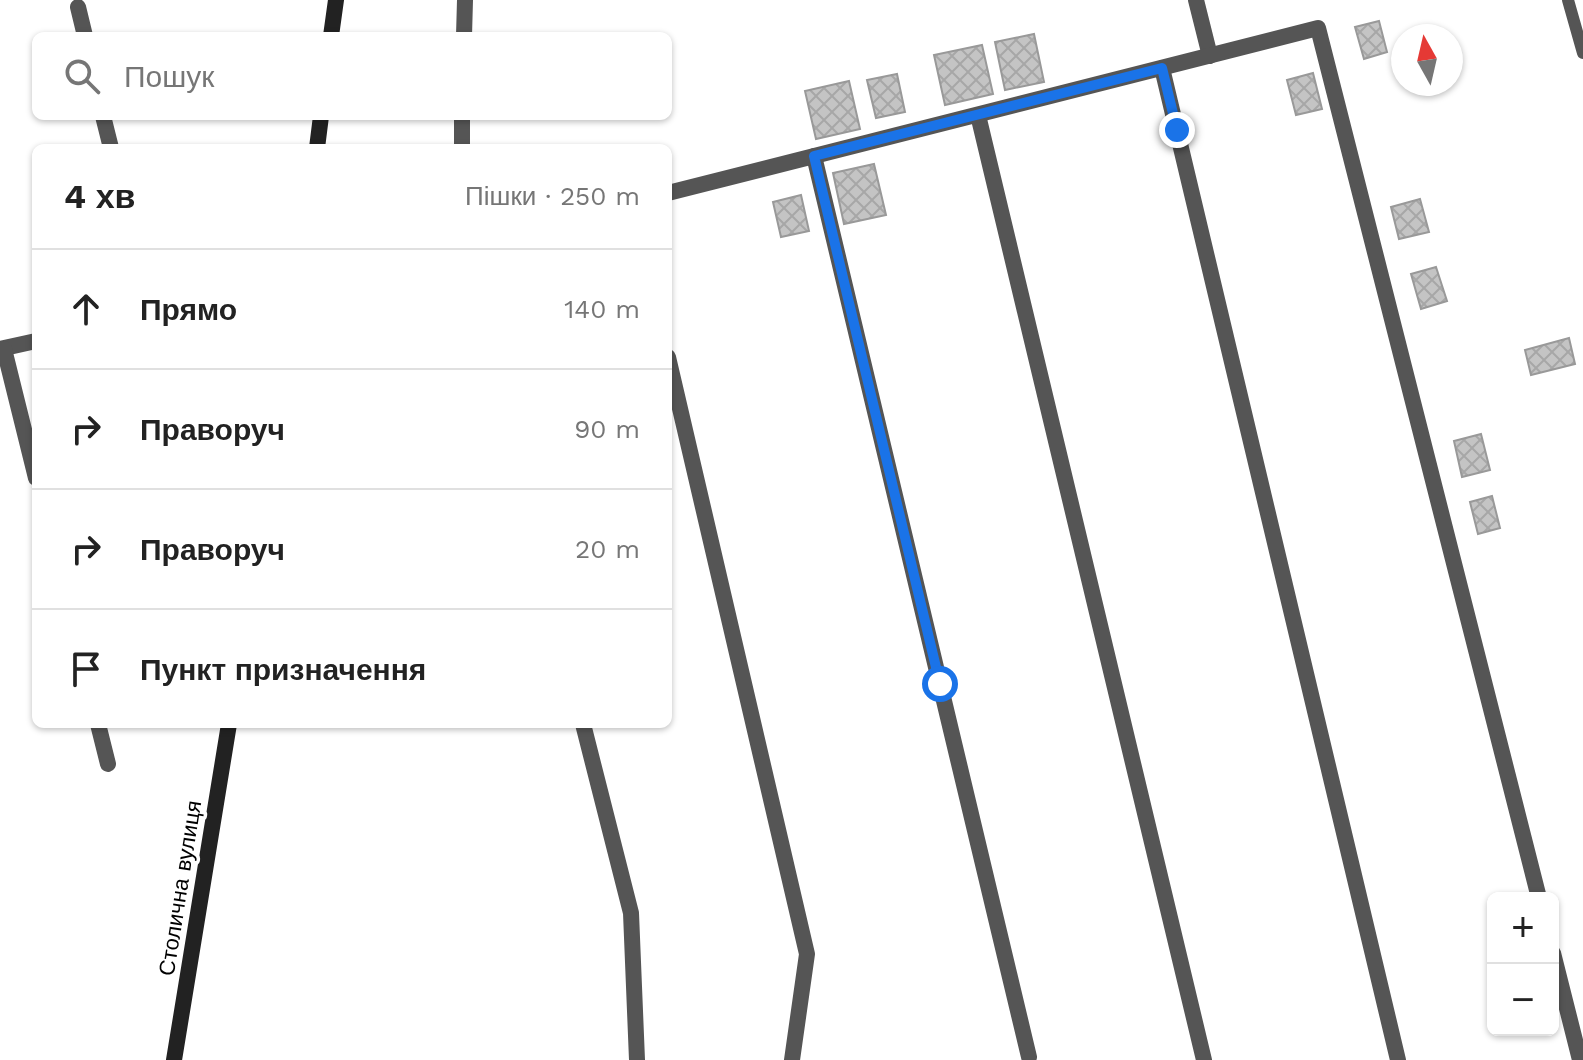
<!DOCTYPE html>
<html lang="uk">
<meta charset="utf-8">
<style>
:root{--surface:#fff;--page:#f2f2f2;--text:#222;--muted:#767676;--line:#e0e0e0}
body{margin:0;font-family:"Work Sans",sans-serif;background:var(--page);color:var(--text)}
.controls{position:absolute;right:24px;bottom:24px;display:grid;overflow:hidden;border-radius:12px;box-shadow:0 2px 6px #0004}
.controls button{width:72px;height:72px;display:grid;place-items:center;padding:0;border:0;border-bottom:2px solid var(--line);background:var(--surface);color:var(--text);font:40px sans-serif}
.compass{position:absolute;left:1391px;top:24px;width:72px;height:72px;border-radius:50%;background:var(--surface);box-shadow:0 2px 6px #0004;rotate:352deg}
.stop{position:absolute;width:24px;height:24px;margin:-18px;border:6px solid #1a73e8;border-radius:50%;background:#fff}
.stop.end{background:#1a73e8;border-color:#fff;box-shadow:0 2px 8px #0008}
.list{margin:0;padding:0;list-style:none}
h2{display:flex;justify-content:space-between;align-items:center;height:104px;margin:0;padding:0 32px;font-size:34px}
h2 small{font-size:26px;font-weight:400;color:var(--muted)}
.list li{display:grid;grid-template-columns:52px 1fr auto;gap:24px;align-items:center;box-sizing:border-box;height:120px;padding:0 32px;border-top:2px solid var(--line)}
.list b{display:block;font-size:30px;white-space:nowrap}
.list em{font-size:26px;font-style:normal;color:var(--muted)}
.icon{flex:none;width:44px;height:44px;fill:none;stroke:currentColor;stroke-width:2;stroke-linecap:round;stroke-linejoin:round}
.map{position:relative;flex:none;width:1583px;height:1060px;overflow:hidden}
.search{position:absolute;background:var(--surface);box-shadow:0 2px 6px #0004;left:32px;top:32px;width:640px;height:88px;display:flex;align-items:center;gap:20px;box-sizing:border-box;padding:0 28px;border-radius:12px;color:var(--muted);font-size:30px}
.panel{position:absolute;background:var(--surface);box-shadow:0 2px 6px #0004;left:32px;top:144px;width:640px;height:584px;border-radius:12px}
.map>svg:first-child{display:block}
.building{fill:url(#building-cross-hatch);stroke:#999;stroke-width:2}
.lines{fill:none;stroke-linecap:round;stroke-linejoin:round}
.service{stroke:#555;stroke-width:12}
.minor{stroke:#555;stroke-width:16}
.secondary{stroke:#222;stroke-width:16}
.route{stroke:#1a73e8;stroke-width:10}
.labels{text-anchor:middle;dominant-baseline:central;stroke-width:7;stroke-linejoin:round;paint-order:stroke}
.street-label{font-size:22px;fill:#000;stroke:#fff}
</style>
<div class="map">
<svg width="1583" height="1060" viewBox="0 0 1583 1060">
<defs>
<pattern id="building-cross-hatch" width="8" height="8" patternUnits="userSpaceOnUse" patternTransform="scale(2)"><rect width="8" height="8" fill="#c4c4c4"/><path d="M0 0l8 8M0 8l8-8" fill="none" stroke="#a7a7a7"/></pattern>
</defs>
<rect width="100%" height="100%" fill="#fff"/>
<g class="building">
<path d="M1379,21l8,31 -23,7 -9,-32z"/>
<path d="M1034,34l10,48 -39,8 -10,-48z"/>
<path d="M982,45l11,49 -48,11 -11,-50z"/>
<path d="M1313,73l9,36 -26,6 -9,-35z"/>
<path d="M897,74l8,38 -29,6 -9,-38z"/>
<path d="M849,81l11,48 -44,10 -11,-48z"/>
<path d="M874,164l12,51 -42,9 -11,-51z"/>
<path d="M801,195l8,36 -28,6 -8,-35z"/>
<path d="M1420,199l9,33 -30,7 -8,-32z"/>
<path d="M1436,267l11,34 -26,8 -10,-35z"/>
<path d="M1569,338l6,26 -44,11 -6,-25z"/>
<path d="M1481,434l9,36 -28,7 -8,-36z"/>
<path d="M1492,496l8,32 -22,6 -8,-32z"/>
</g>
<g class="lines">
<path class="service" d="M1568,0l15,53"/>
<g class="minor">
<path d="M1196,0l14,56"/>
<path d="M78,7l7,29"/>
<path d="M464,36l1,-36"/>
<path d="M1162,68l236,992"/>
<path d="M978,115l226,945"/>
<path d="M103,116l8,32"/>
<path d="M462,148v-32"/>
<path d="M814,156l215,901"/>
<path d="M668,193l650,-165 221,870"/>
<path d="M0,349l36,-8"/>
<path d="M4,349l32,129"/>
<path d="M668,357l139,597 -15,106"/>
<path d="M98,724l10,40"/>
<path d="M583,724l48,189 6,147"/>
<path d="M1553,953l27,107"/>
</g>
<g class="secondary">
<path d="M331,36l5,-36"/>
<path d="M317,148l4,-32"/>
<path d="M174,1060l55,-336"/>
</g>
</g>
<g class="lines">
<path class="route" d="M940,684l-126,-528 348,-88 15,62"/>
</g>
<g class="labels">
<g class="street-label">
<text transform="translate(180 888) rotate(-81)">Столична вулиця</text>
</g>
</g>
</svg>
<div class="controls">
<button>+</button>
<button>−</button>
</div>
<svg class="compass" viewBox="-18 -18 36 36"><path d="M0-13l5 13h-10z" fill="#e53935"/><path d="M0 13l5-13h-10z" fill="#767676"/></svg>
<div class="stop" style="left:940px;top:684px"></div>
<div class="stop end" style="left:1177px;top:130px"></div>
<div class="search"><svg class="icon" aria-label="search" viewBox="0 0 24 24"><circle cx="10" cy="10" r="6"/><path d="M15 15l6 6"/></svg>Пошук</div>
<section class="panel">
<h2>4 хв<small>Пішки · 250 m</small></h2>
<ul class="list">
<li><svg class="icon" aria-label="ahead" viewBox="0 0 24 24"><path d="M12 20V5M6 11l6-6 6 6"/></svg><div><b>Прямо</b></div><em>140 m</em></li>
<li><svg class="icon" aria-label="right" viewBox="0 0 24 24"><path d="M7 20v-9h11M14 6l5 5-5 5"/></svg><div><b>Праворуч</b></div><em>90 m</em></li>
<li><svg class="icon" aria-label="right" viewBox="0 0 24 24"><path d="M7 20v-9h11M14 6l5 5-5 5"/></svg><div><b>Праворуч</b></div><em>20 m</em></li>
<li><svg class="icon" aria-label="arrive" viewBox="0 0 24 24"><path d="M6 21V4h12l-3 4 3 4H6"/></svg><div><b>Пункт призначення</b></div></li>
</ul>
</section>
</div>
